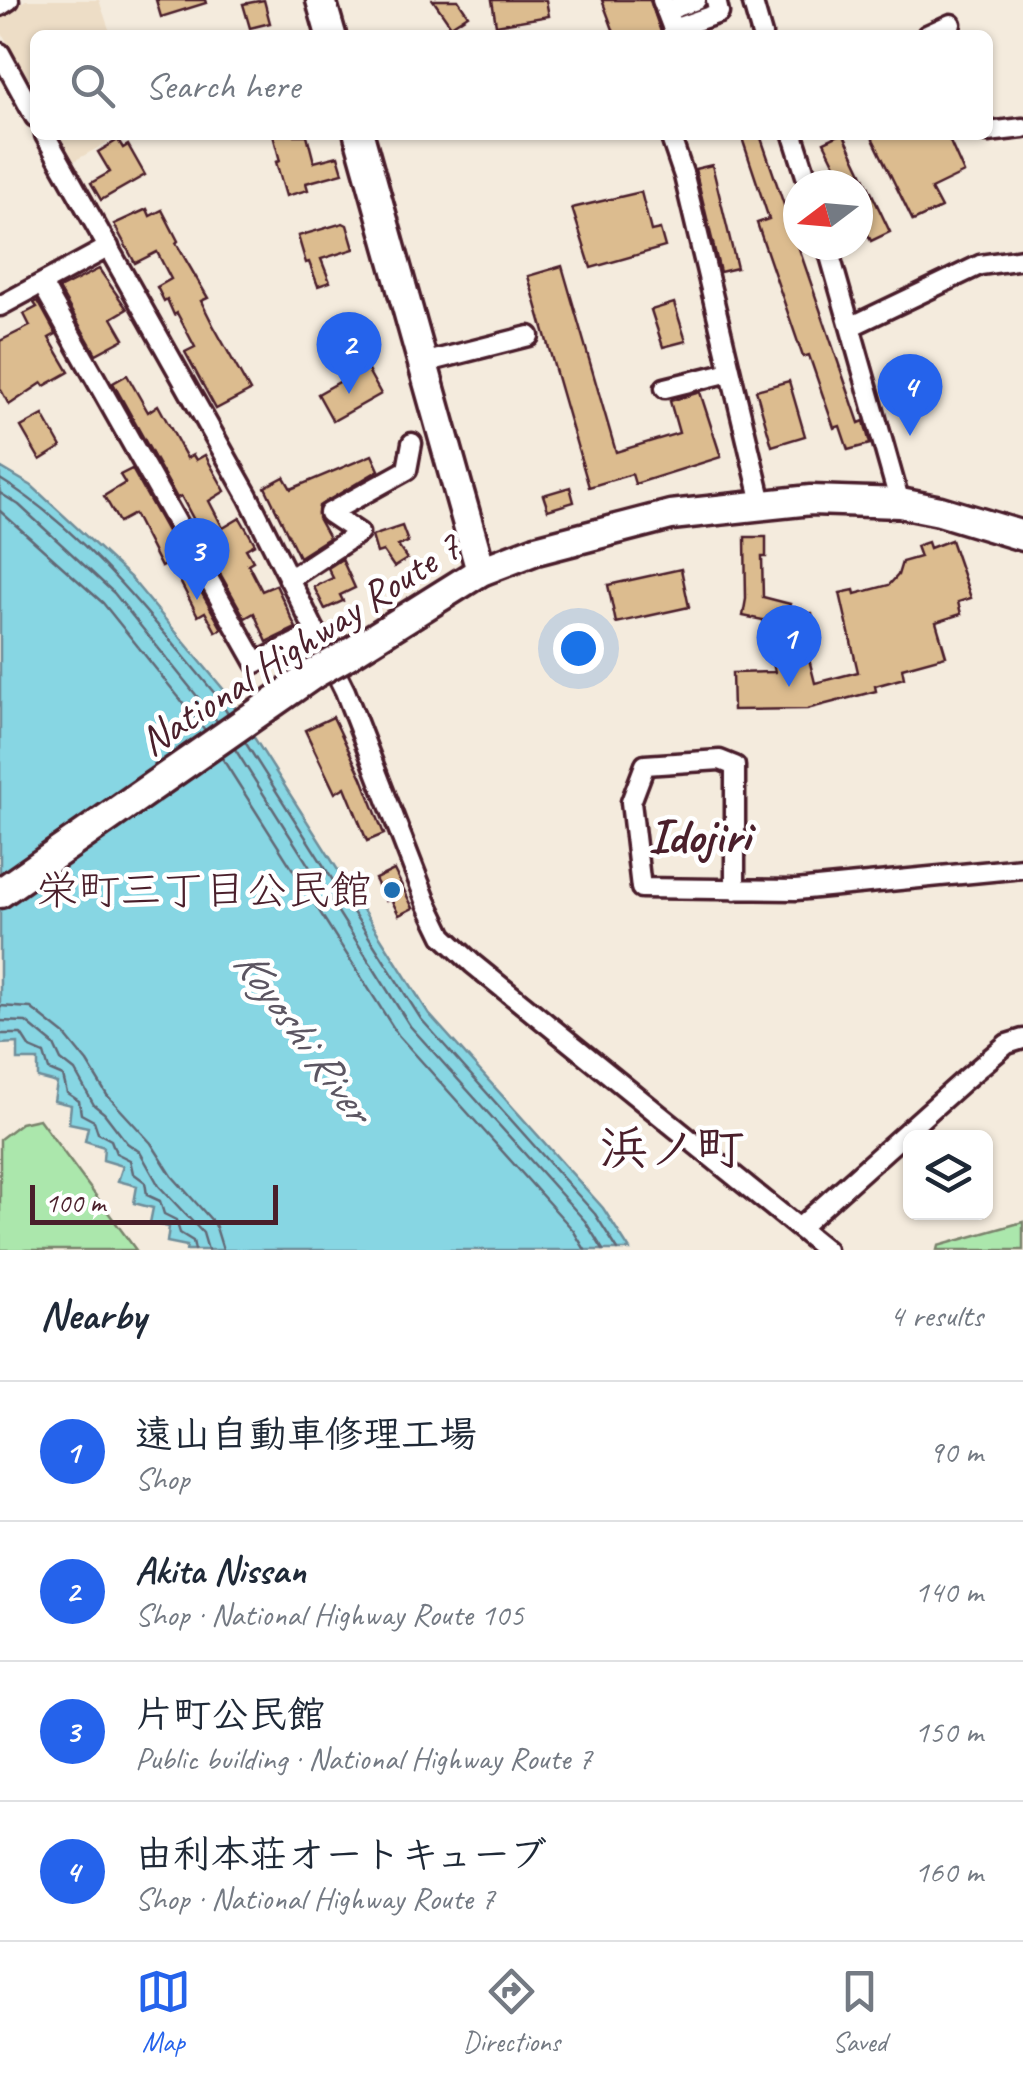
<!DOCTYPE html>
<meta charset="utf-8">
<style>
:root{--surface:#fff;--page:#f6f6f7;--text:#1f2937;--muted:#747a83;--line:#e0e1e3;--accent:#2563eb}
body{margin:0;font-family:Caveat,"Klee One",sans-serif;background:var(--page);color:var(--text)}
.controls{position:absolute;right:30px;bottom:30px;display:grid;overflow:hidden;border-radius:15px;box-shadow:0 2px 8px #0004}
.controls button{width:90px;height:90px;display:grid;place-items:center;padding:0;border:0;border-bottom:2px solid var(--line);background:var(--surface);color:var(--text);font:50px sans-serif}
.compass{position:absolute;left:783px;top:170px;width:90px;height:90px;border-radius:50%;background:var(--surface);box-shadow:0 2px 8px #0004;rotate:254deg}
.scale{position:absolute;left:30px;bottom:25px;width:248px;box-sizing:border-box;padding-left:10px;border:5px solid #4a1f2b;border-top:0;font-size:28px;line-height:35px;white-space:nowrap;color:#4a1f2b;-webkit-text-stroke:8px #fff;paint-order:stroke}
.you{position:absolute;left:578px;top:648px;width:35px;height:35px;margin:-25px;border:8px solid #fff;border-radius:50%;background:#1a73e8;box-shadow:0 0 0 15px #1a73e833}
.badge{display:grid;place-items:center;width:65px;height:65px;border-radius:50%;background:var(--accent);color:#fff;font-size:32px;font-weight:700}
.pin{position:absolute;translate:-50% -82px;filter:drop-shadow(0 2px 5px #0008)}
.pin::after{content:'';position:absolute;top:52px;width:35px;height:30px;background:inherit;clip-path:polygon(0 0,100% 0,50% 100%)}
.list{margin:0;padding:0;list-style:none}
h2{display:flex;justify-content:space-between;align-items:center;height:130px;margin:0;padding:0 40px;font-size:42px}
h2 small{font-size:32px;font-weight:400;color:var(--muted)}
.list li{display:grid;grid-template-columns:65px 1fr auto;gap:30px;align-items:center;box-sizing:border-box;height:140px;padding:0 40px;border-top:2px solid var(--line)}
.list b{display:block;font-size:38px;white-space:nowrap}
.list p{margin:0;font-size:32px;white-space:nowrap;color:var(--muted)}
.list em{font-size:32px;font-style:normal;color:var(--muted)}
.icon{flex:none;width:55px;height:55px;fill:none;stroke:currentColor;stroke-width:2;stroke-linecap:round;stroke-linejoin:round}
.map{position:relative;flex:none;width:1023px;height:1250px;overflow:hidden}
.search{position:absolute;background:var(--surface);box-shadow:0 2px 8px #0004;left:30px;right:30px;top:30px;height:110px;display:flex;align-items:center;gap:25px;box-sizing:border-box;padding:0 35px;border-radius:15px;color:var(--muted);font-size:38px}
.sheet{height:690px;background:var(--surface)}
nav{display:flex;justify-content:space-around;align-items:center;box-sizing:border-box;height:140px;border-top:2px solid var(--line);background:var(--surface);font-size:28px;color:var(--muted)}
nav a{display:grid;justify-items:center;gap:5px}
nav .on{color:var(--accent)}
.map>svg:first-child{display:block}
.built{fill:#edddc6}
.green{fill:#abe7ac;stroke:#7a836c;stroke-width:2.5}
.water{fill:#87d6e3;stroke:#6f8d99;stroke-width:2.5}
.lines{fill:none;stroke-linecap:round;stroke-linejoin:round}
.shore{stroke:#626875;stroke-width:2.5}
.building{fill:#dcbc8f;stroke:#4a1f2b;stroke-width:2.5}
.minor-casing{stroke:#4a1f2b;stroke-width:25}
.highway-casing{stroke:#4a1f2b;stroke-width:35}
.minor{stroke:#fff;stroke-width:18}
.highway{stroke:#fff;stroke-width:28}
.highway-bridge-casing{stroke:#4a1f2b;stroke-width:35;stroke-linecap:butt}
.highway-bridge{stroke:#fff;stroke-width:28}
.poi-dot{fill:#1f6fb2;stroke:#fff;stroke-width:4}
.labels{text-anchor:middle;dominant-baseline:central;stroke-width:9;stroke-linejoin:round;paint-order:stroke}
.street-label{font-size:42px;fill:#4a1f2b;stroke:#fff}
.poi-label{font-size:42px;fill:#4a1f2b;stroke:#fff;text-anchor:end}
.water-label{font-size:45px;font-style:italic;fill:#5c5662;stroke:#fff}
.quarter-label{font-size:48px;font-weight:bold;fill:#4a1f2b;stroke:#fff}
</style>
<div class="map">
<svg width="1023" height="1250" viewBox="0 0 1023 1250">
<rect width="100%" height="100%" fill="#f4ebdd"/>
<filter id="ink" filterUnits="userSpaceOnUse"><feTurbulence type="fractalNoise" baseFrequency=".01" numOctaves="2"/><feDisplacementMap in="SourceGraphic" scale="20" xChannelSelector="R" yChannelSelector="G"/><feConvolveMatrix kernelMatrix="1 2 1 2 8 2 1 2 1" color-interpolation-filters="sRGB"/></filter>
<g filter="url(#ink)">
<g class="built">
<path d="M26,0h73l12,35h-76v56l-35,-61v-15z"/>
<path d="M60,135h61l-47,26z"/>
</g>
<g class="green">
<path d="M39,1119l97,131h-136v-111l21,-16z"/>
<path d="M1023,1222v28h-86l1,-4z"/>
</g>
<path class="water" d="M0,467l32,19 98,91 94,113 205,324 174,194 27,42h-444l1,-4 -20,-4 2,-15 -19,-4 3,-15 -19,-5 3,-17 -19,-5 5,-15 -20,-6 1,-13 -19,-6 3,-14 -19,-4 2,-18 -17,-4 3,-18 -19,-5v-18h-20v-17l-18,1z"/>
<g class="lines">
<g class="shore">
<path d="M0,479c84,51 153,141 216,216l12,19"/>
<path d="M0,493l19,12 95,88 103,128"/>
<path d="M0,511l103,92 102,127"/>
<path d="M245,742l176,277 174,195 23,36"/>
<path d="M235,749l175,277 175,195 18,29"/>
<path d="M222,758l176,277 175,195 12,20"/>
<path d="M0,1006l31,2 34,27 22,27 20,33 44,48 21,33 43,48 8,26"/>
<path d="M0,1021l26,1 28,23 7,15 14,11 19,34 10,8 23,30 13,9 19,34 44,47 5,17"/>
<path d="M0,1034h21l9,14 14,6 5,16 14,6 4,17 12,8 2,13 13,7 4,12 13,7 5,13 14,7 3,13 12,9 2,13 13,6 4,13 12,6 4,13 13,8 2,9"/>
</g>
</g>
<g class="building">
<path d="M156,0h49l1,3 -45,14z"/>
<path d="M264,0l6,23 -20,5 -7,-24z"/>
<path d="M433,0h25l10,15 -17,11z"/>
<path d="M492,0h54l3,16 -53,9z"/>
<path d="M602,0h48l12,35h-47z"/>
<path d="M273,135h34l7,27 24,-6 5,17 -37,10 2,7 -22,6 -10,-34 4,-1z"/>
<path d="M741,135h19l99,288 5,-2 6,23 -22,6 -8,-24 -6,2 -25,-73 -6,2 -46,-134 12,-4z"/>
<path d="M839,135h5l46,97 -19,9 -13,-28v-28h-13l-21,-43z"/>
<path d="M871,135h76l17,38 -33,16 10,19 -28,13z"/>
<path d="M118,140l5,8 5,-3 17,30 -44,25 -10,-17 19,-11 -12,-20z"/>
<path d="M712,165l25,103 -17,4 -25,-103z"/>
<path d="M641,192l10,39 9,-2 5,18 -74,21 -19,-60z"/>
<path d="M147,209l3,7 12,-6 16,31 -2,2 32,55 -7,3 12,24 37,66 -34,18 -31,-57 10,-5 -18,-34 -3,2 -7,-16 -3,2 -7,-14 14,-8 -14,-27 -22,11 -21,-39z"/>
<path d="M343,223l4,2 7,24 -33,10 9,23 -12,4 -9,-24 -3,1 -8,-27z"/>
<path d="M562,266l54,186 63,-19 -9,-32 30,-9 21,65 -86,27 -3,-10 -43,13 -61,-211z"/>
<path d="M99,269l28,40 -15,9 12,21 -28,15 -37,-65z"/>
<path d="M38,301l18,33 -7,4 20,34 -25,14 -2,-3 -33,22 -9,-17v-47l30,-15 -6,-12 13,-7 -3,-4z"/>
<path d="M674,303l12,38 -23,6 -12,-37z"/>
<path d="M366,367l15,27 -48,27 -15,-27z"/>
<path d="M127,375l21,37 10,-7 29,53 6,-3 3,5 9,-5 20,36 -16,10 14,27 17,-10 15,26 -9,5 7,12 -5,3 14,27 14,-6 20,43 -29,14 -13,-29 -9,5 -52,-93 3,-1 -15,-28 -4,2 -64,-115z"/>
<path d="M789,381l16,55 -33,10 -16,-56z"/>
<path d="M43,415l18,32 -21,13 -19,-33z"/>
<path d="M372,455l7,15 -60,36 -1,12 11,20 -30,19 -34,-70 19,-10 7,12z"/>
<path d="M132,469l90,160 -6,3 -11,-20 -7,4 -28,-54 -9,5 -27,-53 -15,8 -15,-26 21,-13 -5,-8z"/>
<path d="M570,487l4,15 -26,8 -5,-15z"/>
<path d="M402,526l6,16 -10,4 9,13 -13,8 -11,-16 -6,2 -5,-17z"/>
<path d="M745,537h21v20h-4l1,40 27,7 -3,11 25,-2 2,14 -10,1 4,14 -3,1 10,40 43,-11 -18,-79 14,-3 1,4 34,-9 9,-10 4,-13 18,-5 -4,-11 12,-4 2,6 21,-8 20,58 -13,4 3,12 -25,8 10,34 -44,12 2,10 -29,8 1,5 -69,18 -74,1 -1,-37 43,-1 -12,-52 -20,-4 3,-17z"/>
<path d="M342,559l13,29 -15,7 3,6 -18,8 -11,-22 19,-9 -5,-10z"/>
<path d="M681,569l8,38 -73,16 -8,-38z"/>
<path d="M333,717l29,61 22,56 -17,7 -22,-54 -10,6 -30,-63z"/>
<path d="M394,870l19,38 -14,7 -8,-16 -5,2 -11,-22z"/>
</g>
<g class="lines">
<defs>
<g id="minor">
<path d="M662,0l11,29 46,-16 -3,-13"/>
<path d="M752,0l10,35"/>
<path d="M0,6l9,-6"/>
<path d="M666,11l30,-11"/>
<path d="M927,35l24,-11"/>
<path d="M0,53l35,64"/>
<path d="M988,132l35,-4"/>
<path d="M45,135l203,361 97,195 82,212 16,33 30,28 353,286"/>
<path d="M670,135l14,41 78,327"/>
<path d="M793,135l16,50"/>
<path d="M827,245l73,258"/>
<path d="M42,284l214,379 60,-31"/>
<path d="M0,306l109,-59"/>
<path d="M852,326l128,-61 43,-6"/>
<path d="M423,363l106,-27"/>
<path d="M665,388l65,-16"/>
<path d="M289,579l70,-46 -30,-20 78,-43 5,-27"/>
<path d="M735,890v-124l-15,-6 -75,5 -14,37 10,86 155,2 227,-22"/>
<path d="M800,1227l161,-144 46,-39 16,-5"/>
</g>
<g id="highway">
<path d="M321,0l10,35"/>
<path d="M359,135l122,436"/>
<path d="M347,655l134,-84 55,-21 135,-35 140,-15 89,3 40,8 83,25"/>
<path d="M0,893l315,-220"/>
</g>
</defs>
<use href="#minor" class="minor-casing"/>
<use href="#highway" class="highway-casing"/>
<use href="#minor" class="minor"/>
<use href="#highway" class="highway"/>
<defs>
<path id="highway-bridge" d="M315,673l32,-18"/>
</defs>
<use href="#highway-bridge" class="highway-bridge-casing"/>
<use href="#highway-bridge" class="highway-bridge"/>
</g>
</g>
<circle class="poi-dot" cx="392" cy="890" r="10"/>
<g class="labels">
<g class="street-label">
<text transform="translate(300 644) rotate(-33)">National Highway Route 7</text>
</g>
<g class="poi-label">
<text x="372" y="890">栄町三丁目公民館</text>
</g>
<g class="water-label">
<text transform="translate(303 1035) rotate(54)">Koyoshi River</text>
</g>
<g class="quarter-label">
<text x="699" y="836">Idojiri</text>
<text x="672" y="1148">浜ノ町</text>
</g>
</g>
</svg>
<div class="controls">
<button><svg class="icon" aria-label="layers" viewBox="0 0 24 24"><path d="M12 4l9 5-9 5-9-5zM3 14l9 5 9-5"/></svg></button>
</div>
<svg class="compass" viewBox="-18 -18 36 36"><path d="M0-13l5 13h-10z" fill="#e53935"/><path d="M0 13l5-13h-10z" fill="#747a83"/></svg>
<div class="scale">100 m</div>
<div class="you"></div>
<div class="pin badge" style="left:789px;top:687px">1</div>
<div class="pin badge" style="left:349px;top:394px">2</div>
<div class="pin badge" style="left:197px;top:600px">3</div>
<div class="pin badge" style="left:910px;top:436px">4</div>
<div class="search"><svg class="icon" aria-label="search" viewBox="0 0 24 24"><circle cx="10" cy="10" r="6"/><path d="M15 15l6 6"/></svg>Search here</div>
</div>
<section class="sheet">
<h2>Nearby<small>4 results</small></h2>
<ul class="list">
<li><span class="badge">1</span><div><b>遠山自動車修理工場</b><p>Shop</p></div><em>90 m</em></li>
<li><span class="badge">2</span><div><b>Akita Nissan</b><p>Shop · National Highway Route 105</p></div><em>140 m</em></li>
<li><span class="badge">3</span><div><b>片町公民館</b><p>Public building · National Highway Route 7</p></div><em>150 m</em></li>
<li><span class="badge">4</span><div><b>由利本荘オートキューブ</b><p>Shop · National Highway Route 7</p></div><em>160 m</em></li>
</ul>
</section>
<nav>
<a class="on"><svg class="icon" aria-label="map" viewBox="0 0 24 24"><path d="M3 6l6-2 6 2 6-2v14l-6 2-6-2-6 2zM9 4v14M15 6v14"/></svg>Map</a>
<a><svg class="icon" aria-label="directions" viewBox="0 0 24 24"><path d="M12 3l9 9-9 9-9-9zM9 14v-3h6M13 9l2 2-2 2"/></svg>Directions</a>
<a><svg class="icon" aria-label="saved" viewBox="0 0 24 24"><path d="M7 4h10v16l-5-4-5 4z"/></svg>Saved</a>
</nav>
